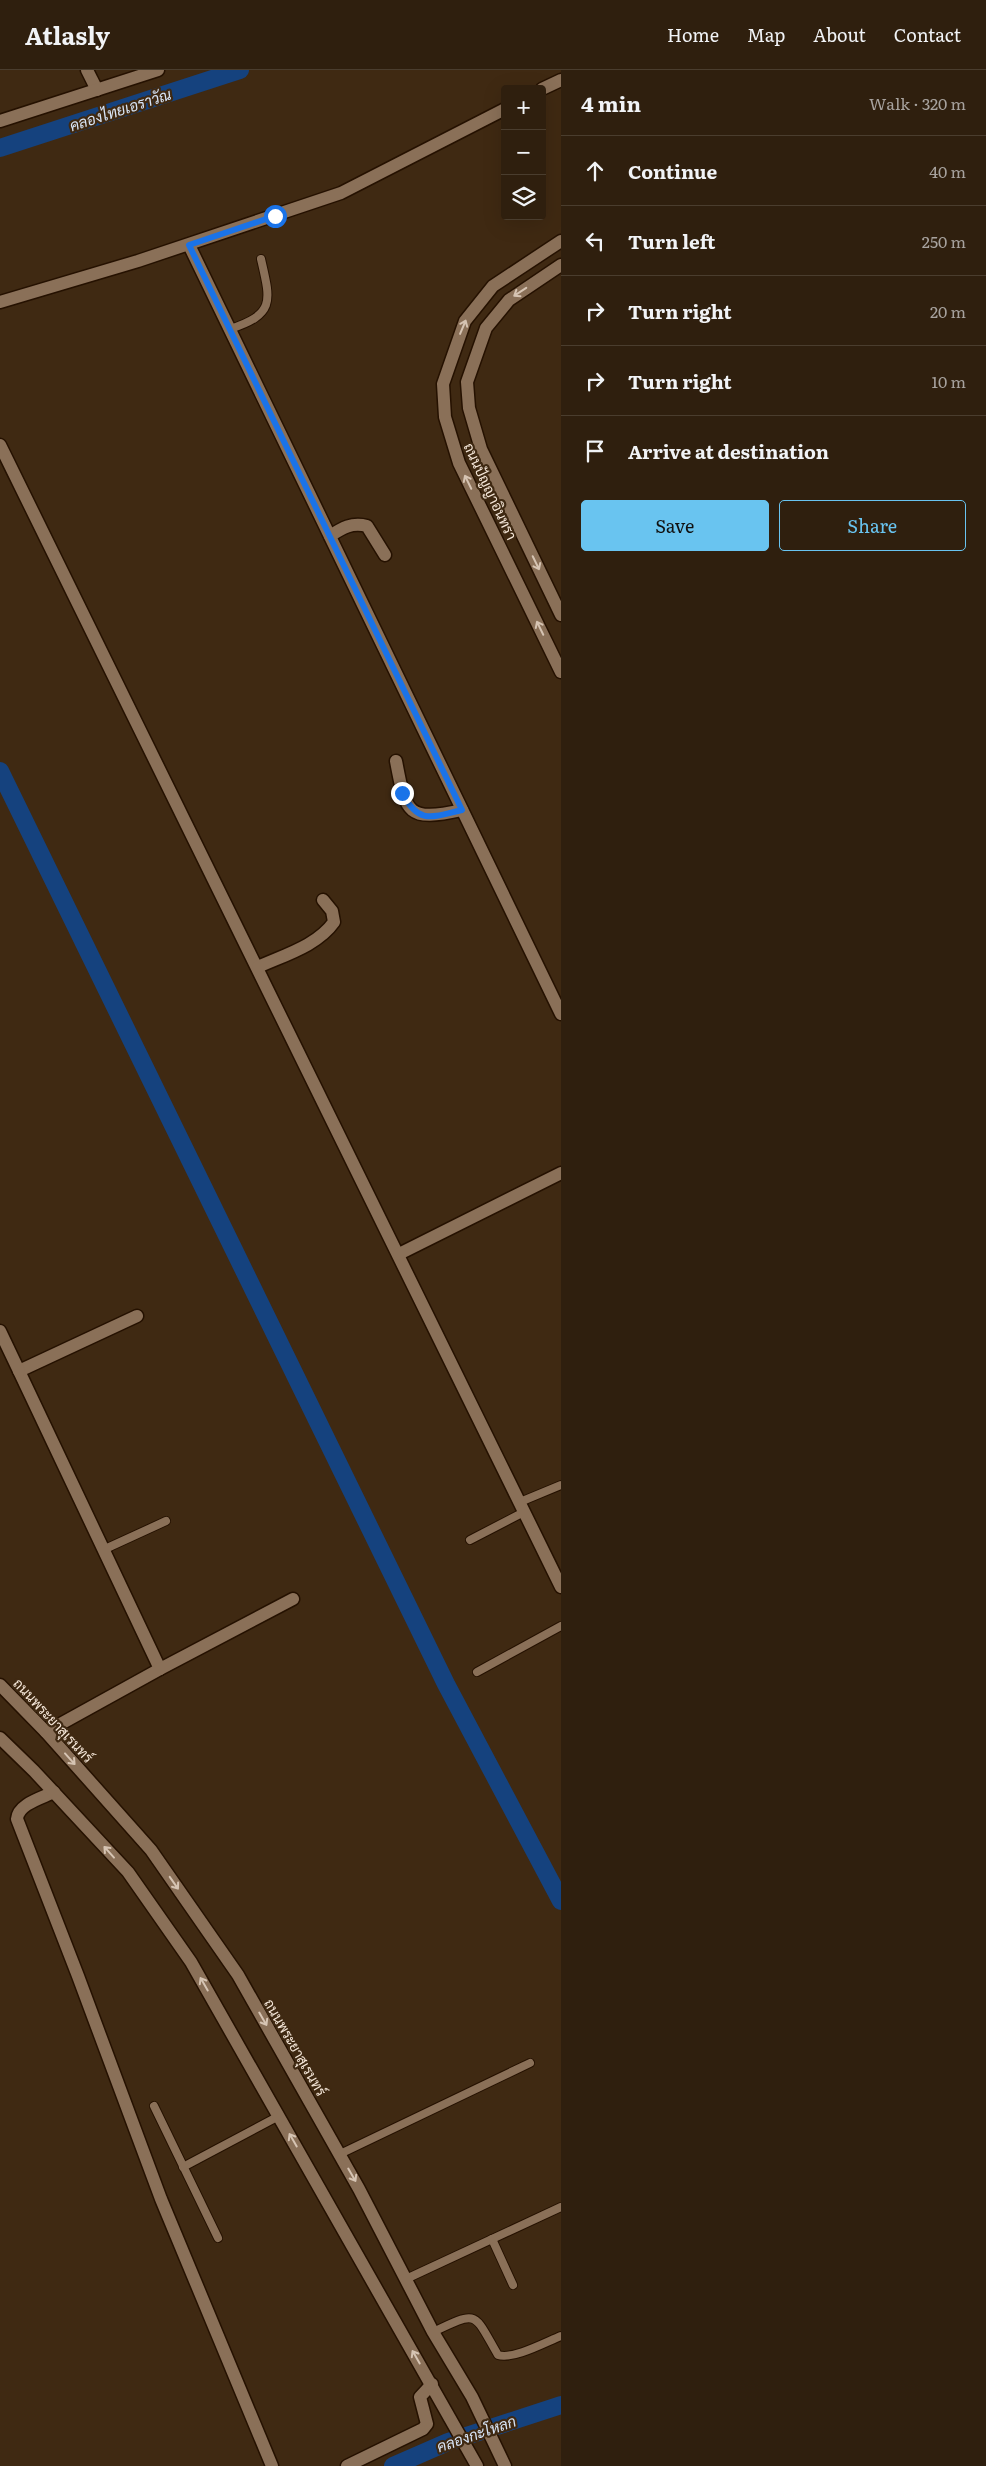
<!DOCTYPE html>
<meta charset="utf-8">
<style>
:root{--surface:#2f1f0e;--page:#372717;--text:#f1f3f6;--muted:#a7a29e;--line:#4a3d2e;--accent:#69c4f0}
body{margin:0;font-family:Literata,Sarabun,serif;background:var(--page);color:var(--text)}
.controls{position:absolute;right:15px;top:15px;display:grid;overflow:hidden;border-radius:5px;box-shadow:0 5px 20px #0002}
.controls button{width:45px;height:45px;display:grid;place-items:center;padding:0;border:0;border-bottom:1px solid var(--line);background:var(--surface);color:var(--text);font:25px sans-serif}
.stop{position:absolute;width:15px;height:15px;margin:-11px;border:4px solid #1a73e8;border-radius:50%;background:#fff}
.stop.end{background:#1a73e8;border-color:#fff;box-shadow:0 1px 5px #0008}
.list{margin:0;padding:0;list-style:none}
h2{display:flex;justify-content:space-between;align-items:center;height:65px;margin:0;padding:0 20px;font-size:21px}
h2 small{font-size:16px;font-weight:400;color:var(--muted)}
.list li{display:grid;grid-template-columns:32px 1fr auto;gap:15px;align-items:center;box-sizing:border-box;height:70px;padding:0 20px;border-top:1px solid var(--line)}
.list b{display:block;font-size:19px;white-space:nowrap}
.list em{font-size:16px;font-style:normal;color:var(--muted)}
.actions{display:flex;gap:10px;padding:15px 20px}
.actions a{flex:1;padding:11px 0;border:1px solid var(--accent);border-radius:5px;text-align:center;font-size:18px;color:var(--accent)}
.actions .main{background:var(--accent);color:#111}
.icon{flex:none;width:28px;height:28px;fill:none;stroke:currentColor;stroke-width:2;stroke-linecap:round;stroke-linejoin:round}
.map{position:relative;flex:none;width:561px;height:2396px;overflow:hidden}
header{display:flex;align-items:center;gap:30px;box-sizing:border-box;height:70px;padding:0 25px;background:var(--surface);border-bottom:1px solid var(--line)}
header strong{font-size:24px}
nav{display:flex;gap:28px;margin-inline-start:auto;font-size:18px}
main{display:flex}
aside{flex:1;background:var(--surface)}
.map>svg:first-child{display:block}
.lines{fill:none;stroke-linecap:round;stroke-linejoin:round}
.canal{stroke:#15427e;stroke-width:18}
.lane-casing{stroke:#251100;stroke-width:10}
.street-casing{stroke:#251100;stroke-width:15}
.secondary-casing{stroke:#251100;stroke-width:15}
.lane{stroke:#8a7058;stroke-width:8}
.street{stroke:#8a7058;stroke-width:12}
.secondary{stroke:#8a7058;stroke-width:12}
.oneway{stroke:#d6c4b3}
.route{stroke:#1a73e8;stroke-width:6}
.labels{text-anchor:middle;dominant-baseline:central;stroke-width:4.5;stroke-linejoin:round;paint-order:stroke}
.street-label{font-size:14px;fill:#f6e8da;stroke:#3f2912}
.water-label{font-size:15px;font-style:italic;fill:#d8e5f7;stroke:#3f2912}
</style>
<header>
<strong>Atlasly</strong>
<nav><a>Home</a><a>Map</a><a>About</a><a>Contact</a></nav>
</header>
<main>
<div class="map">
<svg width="561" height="2396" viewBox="0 0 561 2396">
<rect width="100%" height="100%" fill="#3f2912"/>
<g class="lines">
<g class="canal">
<path d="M0,78l240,-78"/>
<path d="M0,701l446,913 115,217"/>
<path d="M393,2396l55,-24 113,-37"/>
</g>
<defs>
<g id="lane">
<path d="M230,259c45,-15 41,-27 31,-70"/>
<path d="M520,1432l41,-17"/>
<path d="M470,1470l54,-28"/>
<path d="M105,1479l61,-28"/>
<path d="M477,1602l84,-46"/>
<path d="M154,2036l64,132"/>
<path d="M340,2084l190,-91"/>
<path d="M183,2097l96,-51"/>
<path d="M492,2169l21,46"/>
<path d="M406,2209l155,-72"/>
<path d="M433,2262c46,-22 40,-20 65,23 15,5 48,-13 63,-19"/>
</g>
<g id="street">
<path d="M87,0l10,20"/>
<path d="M542,19l19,-9"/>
<path d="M0,51l158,-51"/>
<path d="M189,175l372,769"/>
<path d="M0,232l138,-41 203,-68 164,-84"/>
<path d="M0,375l561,1142"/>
<path d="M330,466c12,-8 22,-14 37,-10l18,29"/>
<path d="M396,691c10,53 11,61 66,49"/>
<path d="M258,897c26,-12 59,-21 76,-45l-2,-11 -9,-11"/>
<path d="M399,1184l162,-81"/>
<path d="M137,1246l-118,55 141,298"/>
<path d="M0,1261l19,40"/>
<path d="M46,1662l114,-63 133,-70"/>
<path d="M54,1722c-12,6 -36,12 -37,27l61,157 83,223 111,267"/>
<path d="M347,2396l76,-37 4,-5 -7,-27 12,-13"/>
</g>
<g id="secondary">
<path d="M561,171l-68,45 -28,35 -22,63 2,33 14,46 102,209"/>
<path d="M561,195l-52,35 -23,28 -19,54 2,26 12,41 80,166"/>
<path d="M0,1615l46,47 105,118 87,125 121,214 74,143 39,65 33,69"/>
<path d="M0,1668l34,33 94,101 63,90 286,504"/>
</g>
</defs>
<use href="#lane" class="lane-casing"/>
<use href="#street" class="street-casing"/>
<use href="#secondary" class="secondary-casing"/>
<use href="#lane" class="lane"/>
<use href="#street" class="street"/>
<use href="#secondary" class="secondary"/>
</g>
<defs><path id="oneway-shaft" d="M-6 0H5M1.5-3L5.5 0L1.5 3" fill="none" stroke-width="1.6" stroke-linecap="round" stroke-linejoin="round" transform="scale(1.25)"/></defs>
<g class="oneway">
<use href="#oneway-shaft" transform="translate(520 222) rotate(147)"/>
<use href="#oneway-shaft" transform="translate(463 257) rotate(-67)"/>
<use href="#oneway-shaft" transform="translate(468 412) rotate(-116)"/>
<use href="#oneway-shaft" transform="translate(536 493) rotate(64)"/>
<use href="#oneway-shaft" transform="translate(540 558) rotate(-116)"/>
<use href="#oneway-shaft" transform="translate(70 1689) rotate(48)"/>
<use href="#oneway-shaft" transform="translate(109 1782) rotate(-132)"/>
<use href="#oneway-shaft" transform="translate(174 1813) rotate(55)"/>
<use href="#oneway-shaft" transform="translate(204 1914) rotate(-120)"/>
<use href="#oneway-shaft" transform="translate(263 1949) rotate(60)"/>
<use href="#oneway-shaft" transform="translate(293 2070) rotate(-120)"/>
<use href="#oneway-shaft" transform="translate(352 2105) rotate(60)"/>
<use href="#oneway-shaft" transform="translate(416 2287) rotate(-120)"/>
</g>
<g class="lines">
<path class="route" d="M275,146l-86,29 273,565c-30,7 -43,15 -60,-17"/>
</g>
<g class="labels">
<g class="street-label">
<text transform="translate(491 421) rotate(65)">ถนนปัญญาอินทรา</text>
<text transform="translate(54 1650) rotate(47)">ถนนพระยาสุเรนทร์</text>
<text transform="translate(296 1977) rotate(60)">ถนนพระยาสุเรนทร์</text>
</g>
<g class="water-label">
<text transform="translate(120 39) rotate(-18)">คลองไทยเอราวัณ</text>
<text transform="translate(476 2363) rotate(-19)">คลองกะโหลก</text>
</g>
</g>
</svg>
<div class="controls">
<button>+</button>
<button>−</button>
<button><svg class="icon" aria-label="layers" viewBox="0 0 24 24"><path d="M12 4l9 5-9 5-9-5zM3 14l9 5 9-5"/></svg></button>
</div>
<div class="stop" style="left:275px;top:146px"></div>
<div class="stop end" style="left:402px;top:723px"></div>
</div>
<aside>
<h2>4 min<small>Walk · 320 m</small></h2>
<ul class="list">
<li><svg class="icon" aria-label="ahead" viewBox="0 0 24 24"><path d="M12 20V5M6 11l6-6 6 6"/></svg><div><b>Continue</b></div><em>40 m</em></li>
<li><svg class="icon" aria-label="left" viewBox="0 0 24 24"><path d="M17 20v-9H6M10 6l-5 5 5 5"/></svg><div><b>Turn left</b></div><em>250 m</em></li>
<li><svg class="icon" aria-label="right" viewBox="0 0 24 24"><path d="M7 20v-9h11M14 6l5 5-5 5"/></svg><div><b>Turn right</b></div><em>20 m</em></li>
<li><svg class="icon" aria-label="right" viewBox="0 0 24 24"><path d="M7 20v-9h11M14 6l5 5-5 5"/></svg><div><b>Turn right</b></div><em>10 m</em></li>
<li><svg class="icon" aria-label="arrive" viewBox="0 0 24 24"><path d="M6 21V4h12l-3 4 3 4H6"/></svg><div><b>Arrive at destination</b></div></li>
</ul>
<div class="actions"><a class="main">Save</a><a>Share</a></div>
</aside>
</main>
